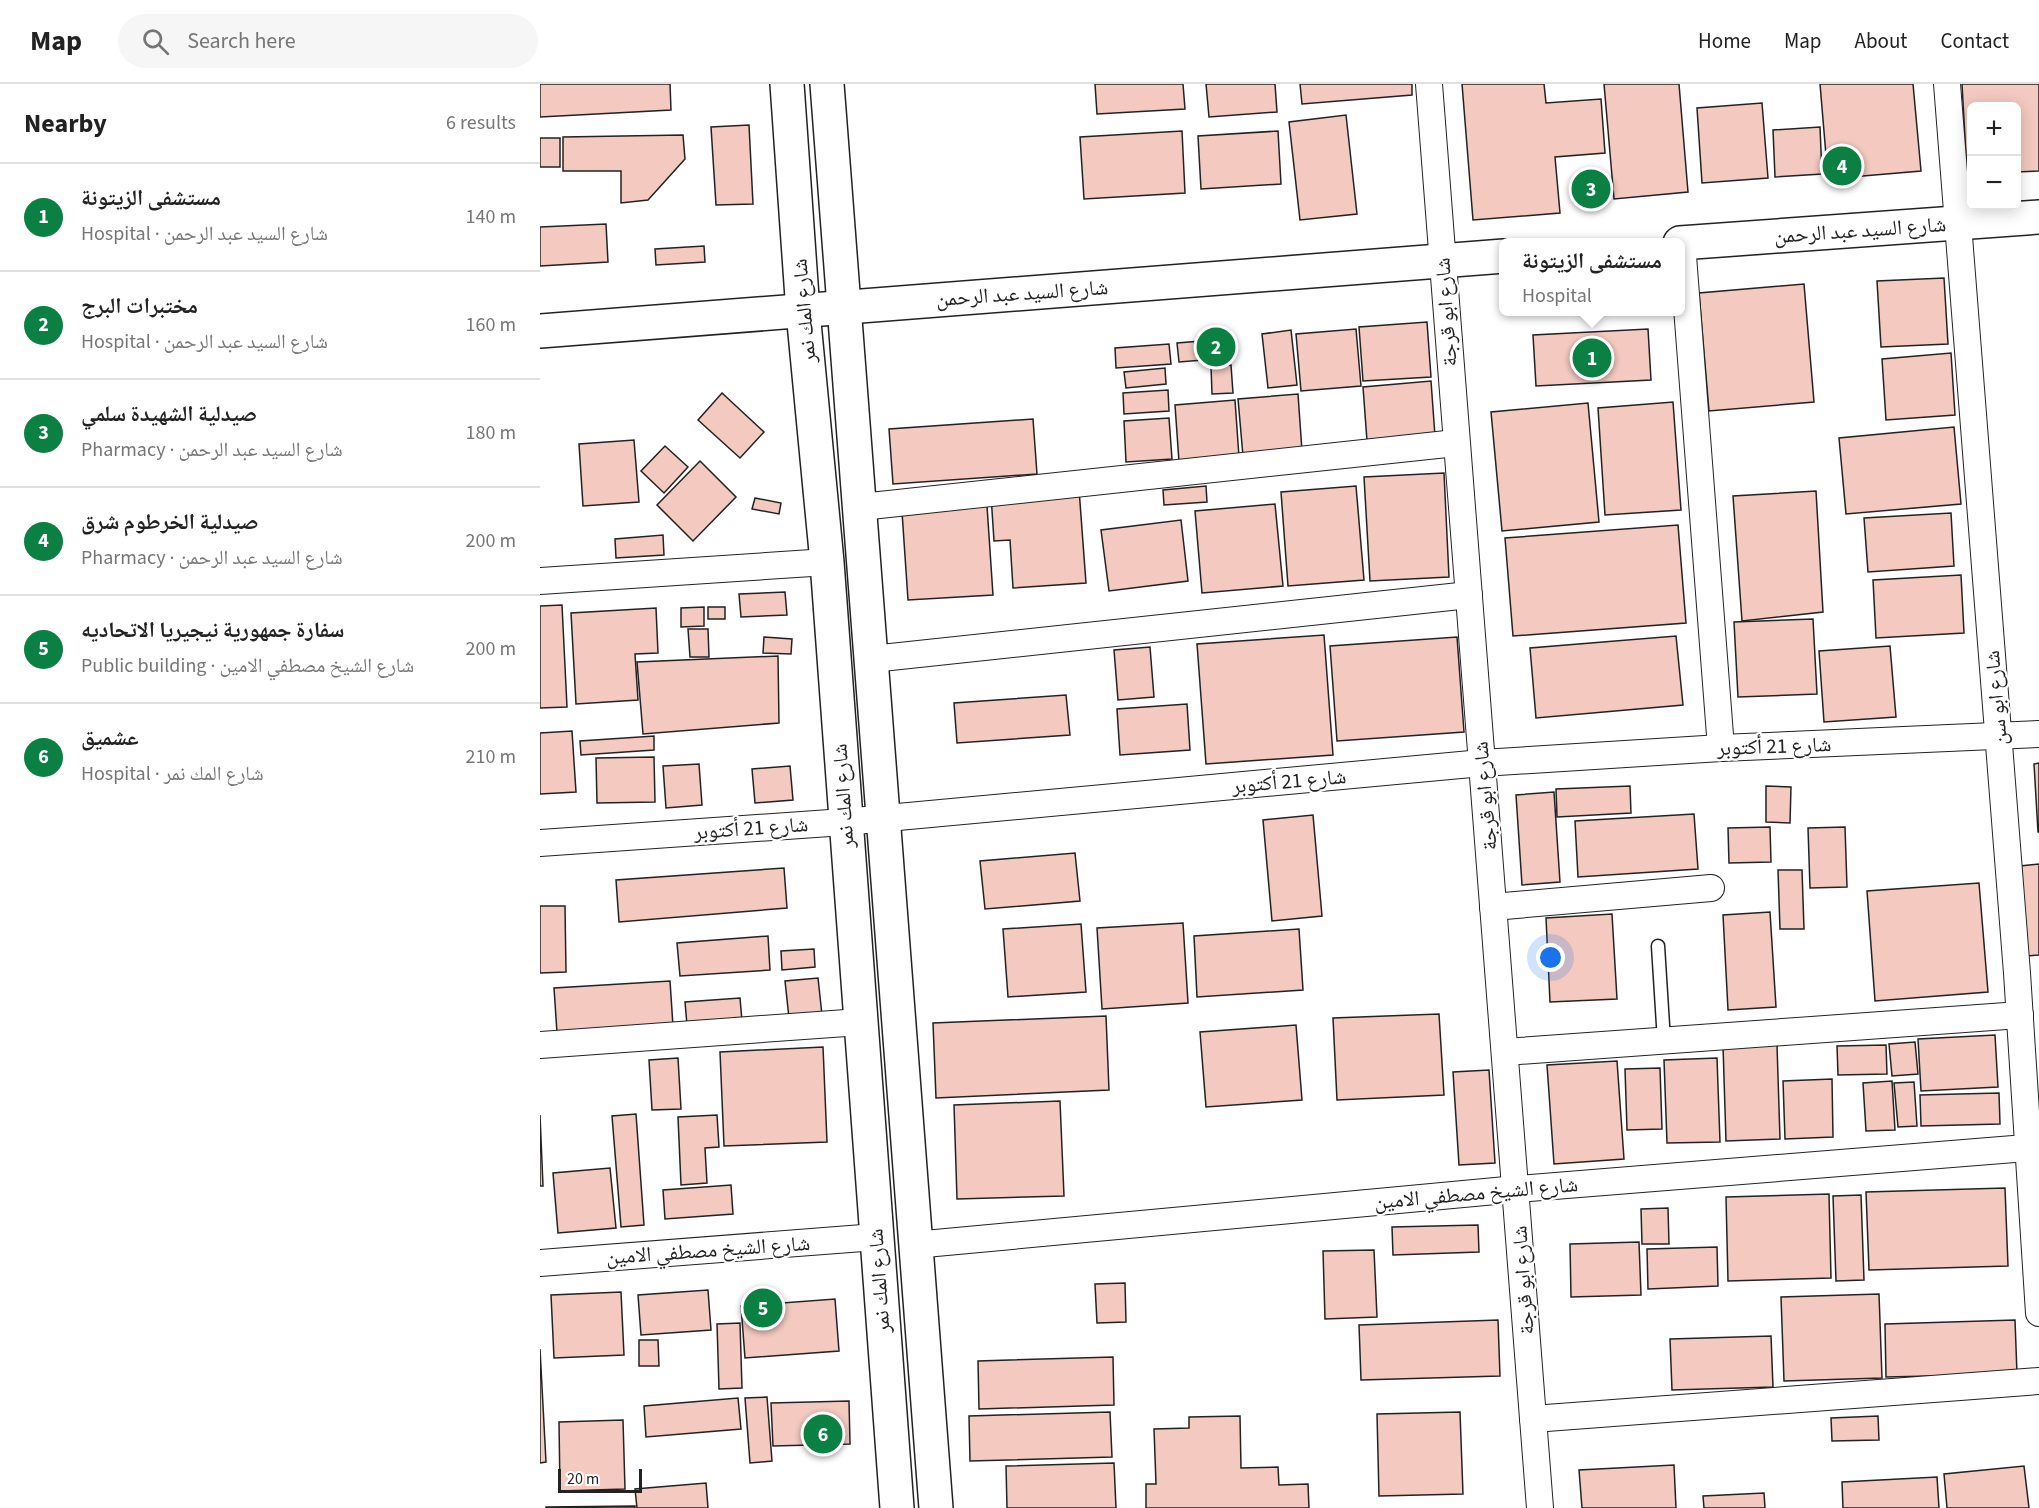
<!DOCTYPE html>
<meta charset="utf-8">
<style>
:root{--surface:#fff;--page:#f6f6f6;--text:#222;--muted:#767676;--line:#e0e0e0;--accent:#0b8043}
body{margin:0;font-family:"Source Sans 3","Noto Naskh Arabic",sans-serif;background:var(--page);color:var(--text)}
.controls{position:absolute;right:18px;top:18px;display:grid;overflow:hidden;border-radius:9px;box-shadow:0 3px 15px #0003}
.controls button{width:54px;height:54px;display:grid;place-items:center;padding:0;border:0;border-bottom:2px solid var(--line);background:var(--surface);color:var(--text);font:30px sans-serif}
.scale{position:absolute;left:18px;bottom:15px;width:84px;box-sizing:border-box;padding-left:6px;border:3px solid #222;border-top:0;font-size:16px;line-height:21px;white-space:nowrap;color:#222;-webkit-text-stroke:4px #fff;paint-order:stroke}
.you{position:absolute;left:1011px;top:874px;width:21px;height:21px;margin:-15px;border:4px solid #fff;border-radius:50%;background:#1a73e8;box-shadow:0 0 0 9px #1a73e833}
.badge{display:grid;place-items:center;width:39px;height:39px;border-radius:50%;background:var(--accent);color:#fff;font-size:20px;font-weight:700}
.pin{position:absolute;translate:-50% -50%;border:3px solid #fff;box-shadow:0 2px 6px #0006}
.popup{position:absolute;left:959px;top:154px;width:186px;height:78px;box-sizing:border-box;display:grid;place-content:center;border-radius:9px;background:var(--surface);filter:drop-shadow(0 2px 4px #0005);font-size:20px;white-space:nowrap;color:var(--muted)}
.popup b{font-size:22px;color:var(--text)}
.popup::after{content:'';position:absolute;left:50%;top:100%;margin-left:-12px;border:12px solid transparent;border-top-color:var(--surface)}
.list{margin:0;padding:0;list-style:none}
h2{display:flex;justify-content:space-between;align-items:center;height:78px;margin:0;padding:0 24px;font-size:26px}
h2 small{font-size:20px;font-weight:400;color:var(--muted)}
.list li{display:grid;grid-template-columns:39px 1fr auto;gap:18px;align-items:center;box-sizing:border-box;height:108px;padding:0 24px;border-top:2px solid var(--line)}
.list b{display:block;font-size:22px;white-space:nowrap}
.list p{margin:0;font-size:20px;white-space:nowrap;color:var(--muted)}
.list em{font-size:20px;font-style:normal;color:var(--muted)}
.icon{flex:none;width:33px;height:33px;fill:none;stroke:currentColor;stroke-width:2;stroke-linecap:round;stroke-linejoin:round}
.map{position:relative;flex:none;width:1499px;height:1424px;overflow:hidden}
header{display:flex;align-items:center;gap:36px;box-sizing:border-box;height:84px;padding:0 30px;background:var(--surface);border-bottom:2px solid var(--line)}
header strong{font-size:28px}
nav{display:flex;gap:33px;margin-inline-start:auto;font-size:21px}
.search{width:420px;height:54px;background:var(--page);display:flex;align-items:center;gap:15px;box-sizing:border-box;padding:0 21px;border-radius:33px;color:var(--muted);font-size:22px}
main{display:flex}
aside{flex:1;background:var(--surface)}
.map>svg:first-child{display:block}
.building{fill:#f3c9c0;stroke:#222;stroke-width:1.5}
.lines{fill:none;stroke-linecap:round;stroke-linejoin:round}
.lane-casing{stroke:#222;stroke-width:15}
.street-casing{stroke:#222;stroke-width:28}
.secondary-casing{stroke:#222;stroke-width:36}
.highway-casing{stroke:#222;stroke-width:36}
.lane{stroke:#fff;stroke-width:12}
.street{stroke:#fff;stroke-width:26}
.secondary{stroke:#fff;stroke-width:33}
.highway{stroke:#fff;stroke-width:33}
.labels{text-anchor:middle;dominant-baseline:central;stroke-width:4.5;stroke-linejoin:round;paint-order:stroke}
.street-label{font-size:21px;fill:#222;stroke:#fff}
</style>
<header>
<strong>Map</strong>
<div class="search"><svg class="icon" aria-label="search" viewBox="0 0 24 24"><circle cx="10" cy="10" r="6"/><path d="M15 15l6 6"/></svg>Search here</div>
<nav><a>Home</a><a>Map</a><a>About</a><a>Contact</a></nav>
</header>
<main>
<aside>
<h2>Nearby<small>6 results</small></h2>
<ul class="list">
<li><span class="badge">1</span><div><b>مستشفى الزيتونة</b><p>Hospital · شارع السيد عبد الرحمن</p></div><em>140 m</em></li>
<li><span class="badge">2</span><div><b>مختبرات البرج</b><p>Hospital · شارع السيد عبد الرحمن</p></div><em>160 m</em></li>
<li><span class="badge">3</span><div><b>صيدلية الشهيدة سلمي</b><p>Pharmacy · شارع السيد عبد الرحمن</p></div><em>180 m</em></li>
<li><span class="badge">4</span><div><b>صيدلية الخرطوم شرق</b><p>Pharmacy · شارع السيد عبد الرحمن</p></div><em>200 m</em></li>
<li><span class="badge">5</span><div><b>سفارة جمهورية نيجيريا الاتحاديه</b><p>Public building · شارع الشيخ مصطفي الامين</p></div><em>200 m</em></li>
<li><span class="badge">6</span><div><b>عشميق</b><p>Hospital · شارع المك نمر</p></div><em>210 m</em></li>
</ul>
</aside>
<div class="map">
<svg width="1499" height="1424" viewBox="0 0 1499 1424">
<rect width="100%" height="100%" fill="#fff"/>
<g class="building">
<path d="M0,0h130l1,26 -131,7z"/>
<path d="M555,0h88l2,25 -88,5z"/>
<path d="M666,0h69l2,28 -68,5z"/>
<path d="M760,0h112v11l-110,9z"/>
<path d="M922,0h82l2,19 55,-4 4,54 -50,4 5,56 -87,7z"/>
<path d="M1064,0h75l9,108 -74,7z"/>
<path d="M1280,0h93l8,87 -93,8z"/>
<path d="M1422,0h77v87l-23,1v-66h-44v68h-5z"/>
<path d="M1222,19l6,75 -66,5 -5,-75z"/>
<path d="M806,31l11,99 -57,6 -11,-98z"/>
<path d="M209,41l4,79 -37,1 -5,-78z"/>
<path d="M1280,43l2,47 -47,3 -2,-47z"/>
<path d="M642,47l3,62 -101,6 -4,-62z"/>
<path d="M738,47l3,53 -80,5 -3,-53z"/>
<path d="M143,51l2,24 -37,41 -27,3v-32h-58v-34z"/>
<rect x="0" y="54" width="20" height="29"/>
<path d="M66,140l2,38 -68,4v-39z"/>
<path d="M164,162l1,16 -49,3 -1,-16z"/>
<path d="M1404,194l4,66 -67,3 -4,-66z"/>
<path d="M1264,200l10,118 -105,9 -10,-118z"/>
<path d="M887,238l4,55 -68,4 -4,-54z"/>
<path d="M816,245l5,57 -60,5 -5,-57z"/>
<path d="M1108,245l3,51 -115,6 -3,-51z"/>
<path d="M751,246l6,55 -29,3 -6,-54z"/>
<path d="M686,255l2,19 -49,4 -2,-19z"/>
<path d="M629,260l2,20 -55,4 -1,-20z"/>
<path d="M1411,269l4,62 -69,5 -4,-61z"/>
<path d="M691,281l2,28 -21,1 -1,-28z"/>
<path d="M625,284l1,16 -40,4 -2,-16z"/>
<path d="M891,297l4,55 -68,5 -4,-54z"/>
<path d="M628,306l1,21 -45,3 -1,-21z"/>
<path d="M182,309l42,39 -24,26 -42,-38z"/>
<path d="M758,310l4,57 -59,5 -5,-57z"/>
<path d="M695,316l4,57 -60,5 -4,-57z"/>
<path d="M1133,318l8,108 -76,5 -7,-107z"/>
<path d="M1048,319l11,119 -97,9 -11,-119z"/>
<path d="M629,334l3,41 -46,3 -2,-41z"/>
<path d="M493,335l4,55 -144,10 -4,-55z"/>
<path d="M1414,343l7,77 -115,10 -7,-76z"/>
<path d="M94,356l5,62 -56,4 -4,-62z"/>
<path d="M125,362l23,21 -24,26 -23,-22z"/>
<path d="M160,377l36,36 -43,44 -36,-36z"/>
<path d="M904,389l5,104 -79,4 -6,-104z"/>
<path d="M666,402l1,16 -43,3 -1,-15z"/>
<path d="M816,402l8,94 -76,6 -7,-94z"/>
<path d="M539,405l7,94 -73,5 -3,-48 -16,1 -3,-46z"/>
<path d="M1276,407l7,121 -81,9 -9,-125z"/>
<path d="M215,414l26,5 -2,11 -27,-5z"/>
<path d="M735,420l8,82 -81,7 -7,-82z"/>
<path d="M447,422l6,89 -85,5 -6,-88z"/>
<path d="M1411,429l3,53 -86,6 -4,-54z"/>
<path d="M641,436l7,61 -79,10 -8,-61z"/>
<path d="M1138,441l8,98 -173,13 -8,-98z"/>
<path d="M123,451l1,20 -48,3 -1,-19z"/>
<path d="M1421,491l3,58 -88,5 -3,-58z"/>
<path d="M245,508l2,23 -46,2 -2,-23z"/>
<path d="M22,521l5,102 -27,1v-102z"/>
<path d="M164,523v19l-23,1v-19z"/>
<rect x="168" y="523" width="17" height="12"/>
<path d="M116,524l2,45 -23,1 3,46 -62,4 -5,-91z"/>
<path d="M1273,535l4,75 -79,3 -4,-75z"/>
<path d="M148,545h20l1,28h-19z"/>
<path d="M784,551l9,120 -127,9 -9,-120z"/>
<path d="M1136,552l7,69 -147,13 -6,-70z"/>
<path d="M224,553l28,2 -1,15 -28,-1z"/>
<path d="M917,553l7,95 -127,9 -7,-95z"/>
<path d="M1350,562l6,71 -72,5 -5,-71z"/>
<path d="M610,563l4,50 -36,3 -4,-50z"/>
<path d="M238,572l1,67 -136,11 -6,-72z"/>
<path d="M526,611l4,40 -113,8 -3,-40z"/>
<path d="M647,620l3,46 -70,5 -3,-46z"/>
<path d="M32,647l4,61 -36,2v-61z"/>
<path d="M114,652v14l-73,5 -1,-14z"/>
<path d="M114,673l1,45 -58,1 -1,-45z"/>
<path d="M1499,679v69h-1l-4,-68z"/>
<path d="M159,680l3,41 -36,3 -3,-42z"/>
<path d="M250,682l3,34 -38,3 -3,-34z"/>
<path d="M1090,702l1,27 -74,4 -1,-28z"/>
<path d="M1226,702l25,1 -1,36 -24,-1z"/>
<path d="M1014,708l6,90 -38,3 -6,-90z"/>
<path d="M1154,730l4,55 -120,8 -3,-56z"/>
<path d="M773,731l9,101 -50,5 -9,-101z"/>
<path d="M1230,743l1,35 -42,1 -1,-35z"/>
<path d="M1305,743l2,60 -37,1 -2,-60z"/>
<path d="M535,769l5,48 -95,8 -5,-48z"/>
<path d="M1499,780v91l-13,1 -6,-90z"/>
<path d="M244,784l3,40 -168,14 -3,-42z"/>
<path d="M1238,786h24l2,59h-24z"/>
<path d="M1439,799l9,109 -113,9 -8,-110z"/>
<path d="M0,822h25l1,66 -26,1z"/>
<path d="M1230,828l6,95 -48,3 -5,-95z"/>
<path d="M1072,830l5,85 -67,3 -4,-84z"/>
<path d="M643,839l5,80 -86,6 -5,-81z"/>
<path d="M541,840l5,68 -78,5 -5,-68z"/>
<path d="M759,845l4,61 -106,7 -3,-61z"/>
<path d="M228,852l2,34 -90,6 -3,-33z"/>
<path d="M274,865l1,18 -33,3 -1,-19z"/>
<path d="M278,894l4,37 -33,3 -4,-37z"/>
<path d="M130,897l3,45 -116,7 -3,-45z"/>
<path d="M200,914l2,23 -55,4 -2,-23z"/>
<path d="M899,930l5,81 -107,5 -4,-82z"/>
<path d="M566,932l3,74 -173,8 -3,-75z"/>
<path d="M756,941l6,75 -96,7 -6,-75z"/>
<path d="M1455,951l3,52 -77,4 -3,-52z"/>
<path d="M1375,958l3,32 -26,2 -3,-32z"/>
<path d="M1237,961l3,94 -54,2 -3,-95z"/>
<path d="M1346,961l1,29 -49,1 -1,-29z"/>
<path d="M283,963l4,95 -103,4 -4,-94z"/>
<path d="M138,974l3,51 -29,1 -3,-50z"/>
<path d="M1177,974l3,84 -53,1 -3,-83z"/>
<path d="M1077,977l7,98 -70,5 -7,-99z"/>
<path d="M1120,984l2,61 -35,1 -2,-61z"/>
<path d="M949,986l6,93 -36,2 -6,-93z"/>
<path d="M1292,995l1,58 -48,2 -2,-58z"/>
<path d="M1352,997l3,49 -29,1 -3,-48z"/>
<path d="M1374,998l3,44 -19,1 -4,-44z"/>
<path d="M1459,1009l1,31 -79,2 -1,-31z"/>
<path d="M520,1017l4,95 -107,3 -3,-94z"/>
<path d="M96,1030l8,111 -23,2 -9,-111z"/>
<path d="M0,1031l3,71h-3z"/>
<path d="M177,1031l2,32 -14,1 2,35 -26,2 -3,-68z"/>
<path d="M70,1084l6,60 -58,5 -5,-60z"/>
<path d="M191,1101l2,29 -68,5 -2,-29z"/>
<path d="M1465,1104l3,78 -139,4 -3,-78z"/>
<path d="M1289,1110l2,84 -103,3 -2,-84z"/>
<path d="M1321,1111l3,85 -28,1 -3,-85z"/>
<path d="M1128,1124l1,36h-27l-1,-35z"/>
<path d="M938,1141l1,27 -86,3 -1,-28z"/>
<path d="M1099,1158l2,53 -70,2 -1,-53z"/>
<path d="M1177,1163l1,39 -70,3 -1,-40z"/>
<path d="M834,1166l3,67 -52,2 -2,-68z"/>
<path d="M585,1199l1,39 -29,1 -2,-39z"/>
<path d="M168,1206l3,40 -70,5 -3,-40z"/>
<path d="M81,1208l3,63 -70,3 -3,-63z"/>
<path d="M1339,1210l3,84 -98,3 -3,-84z"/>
<path d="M295,1215l4,52 -94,7 -4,-52z"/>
<path d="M958,1236l2,56 -139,4 -2,-55z"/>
<path d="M1475,1236l2,54 -131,3 -1,-53z"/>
<path d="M200,1239l2,65 -23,1 -2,-65z"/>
<path d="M1231,1252l2,51 -101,3 -2,-51z"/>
<path d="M99,1256h19l1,26h-20z"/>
<path d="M0,1265l6,113 -6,1z"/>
<path d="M573,1273l1,48 -135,4 -1,-48z"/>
<path d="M227,1313l5,64 -22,2 -5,-65z"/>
<path d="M198,1314l3,31 -95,8 -2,-31z"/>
<path d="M309,1317l1,43 -77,2 -2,-43z"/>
<path d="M570,1328l2,45 -142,4 -1,-45z"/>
<path d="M920,1328l3,82 -84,2 -2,-82z"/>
<path d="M700,1332l1,52 37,-1 1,18 29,-1 1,24h-163v-24h10l-2,-55 35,-1v-11z"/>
<path d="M1338,1332l1,24 -47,1 -1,-23z"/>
<path d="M83,1336l2,69 -65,2 -1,-69z"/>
<path d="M574,1379l2,45h-109l-1,-42z"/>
<path d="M1134,1381l2,43h-94l-3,-38z"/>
<path d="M1484,1382l5,42h-82l-3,-34z"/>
<path d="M1397,1393l2,31h-96l-1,-26z"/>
<path d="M166,1399l2,25h-71l-2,-19z"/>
<path d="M1224,1409l1,15h-61l-1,-12z"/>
<path d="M95,1422v2h-89v-1z"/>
</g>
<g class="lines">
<defs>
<path id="lane" d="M1118,862l6,95"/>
<g id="street">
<path d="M889,0l111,1424"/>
<path d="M1407,0l70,889 22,340"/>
<path d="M1142,159l39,505"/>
<path d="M321,423l595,-64"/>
<path d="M0,497l287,-19"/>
<path d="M332,575l597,-64"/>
<path d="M0,759l304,-21 638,-59 239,-15 318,-14"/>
<path d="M953,823l218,-19"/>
<path d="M0,961l320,-23"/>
<path d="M965,968l515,-37"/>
<path d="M374,1161l603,-56 522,-42"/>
<path d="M0,1179l336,-26"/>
<path d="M993,1335l506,-38"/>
</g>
<g id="secondary">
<path d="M1140,159l359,-26"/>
<path d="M0,247l964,-75"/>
</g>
<g id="highway">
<path d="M247,0l16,228 24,250 70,946"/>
<path d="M287,0l109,1424"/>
</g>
</defs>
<use href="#lane" class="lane-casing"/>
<use href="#street" class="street-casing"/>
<use href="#secondary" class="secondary-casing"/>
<use href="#highway" class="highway-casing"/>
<use href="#lane" class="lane"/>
<use href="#street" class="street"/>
<use href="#secondary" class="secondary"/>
<use href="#highway" class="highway"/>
</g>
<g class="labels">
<g class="street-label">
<text transform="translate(1320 146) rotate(-4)">شارع السيد عبد الرحمن</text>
<text transform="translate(482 209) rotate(-4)">شارع السيد عبد الرحمن</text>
<text transform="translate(264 227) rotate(-95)">شارع المك نمر</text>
<text transform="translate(906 228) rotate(-94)">شارع ابو قرجة</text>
<text transform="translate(1456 614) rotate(-95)">شارع ابو سن</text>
<text transform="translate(1234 662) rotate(-2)">شارع 21 أكتوبر</text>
<text transform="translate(749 697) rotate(-5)">شارع 21 أكتوبر</text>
<text transform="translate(303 712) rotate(-94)">شارع المك نمر</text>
<text transform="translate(945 712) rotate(-95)">شارع ابو قرجة</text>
<text transform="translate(211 744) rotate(-4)">شارع 21 أكتوبر</text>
<text transform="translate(936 1109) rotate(-5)">شارع الشيخ مصطفي الامين</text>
<text transform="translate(168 1166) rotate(-4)">شارع الشيخ مصطفي الامين</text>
<text transform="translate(983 1196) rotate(-94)">شارع ابو قرجة</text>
<text transform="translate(339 1197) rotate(-94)">شارع المك نمر</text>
</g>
</g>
</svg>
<div class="controls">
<button>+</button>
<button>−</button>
</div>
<div class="scale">20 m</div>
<div class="you"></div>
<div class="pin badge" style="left:1052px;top:274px">1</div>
<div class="popup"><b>مستشفى الزيتونة</b>Hospital</div>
<div class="pin badge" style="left:676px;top:263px">2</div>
<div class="pin badge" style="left:1051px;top:105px">3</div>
<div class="pin badge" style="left:1302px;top:82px">4</div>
<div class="pin badge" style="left:223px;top:1224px">5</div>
<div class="pin badge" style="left:283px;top:1350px">6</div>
</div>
</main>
